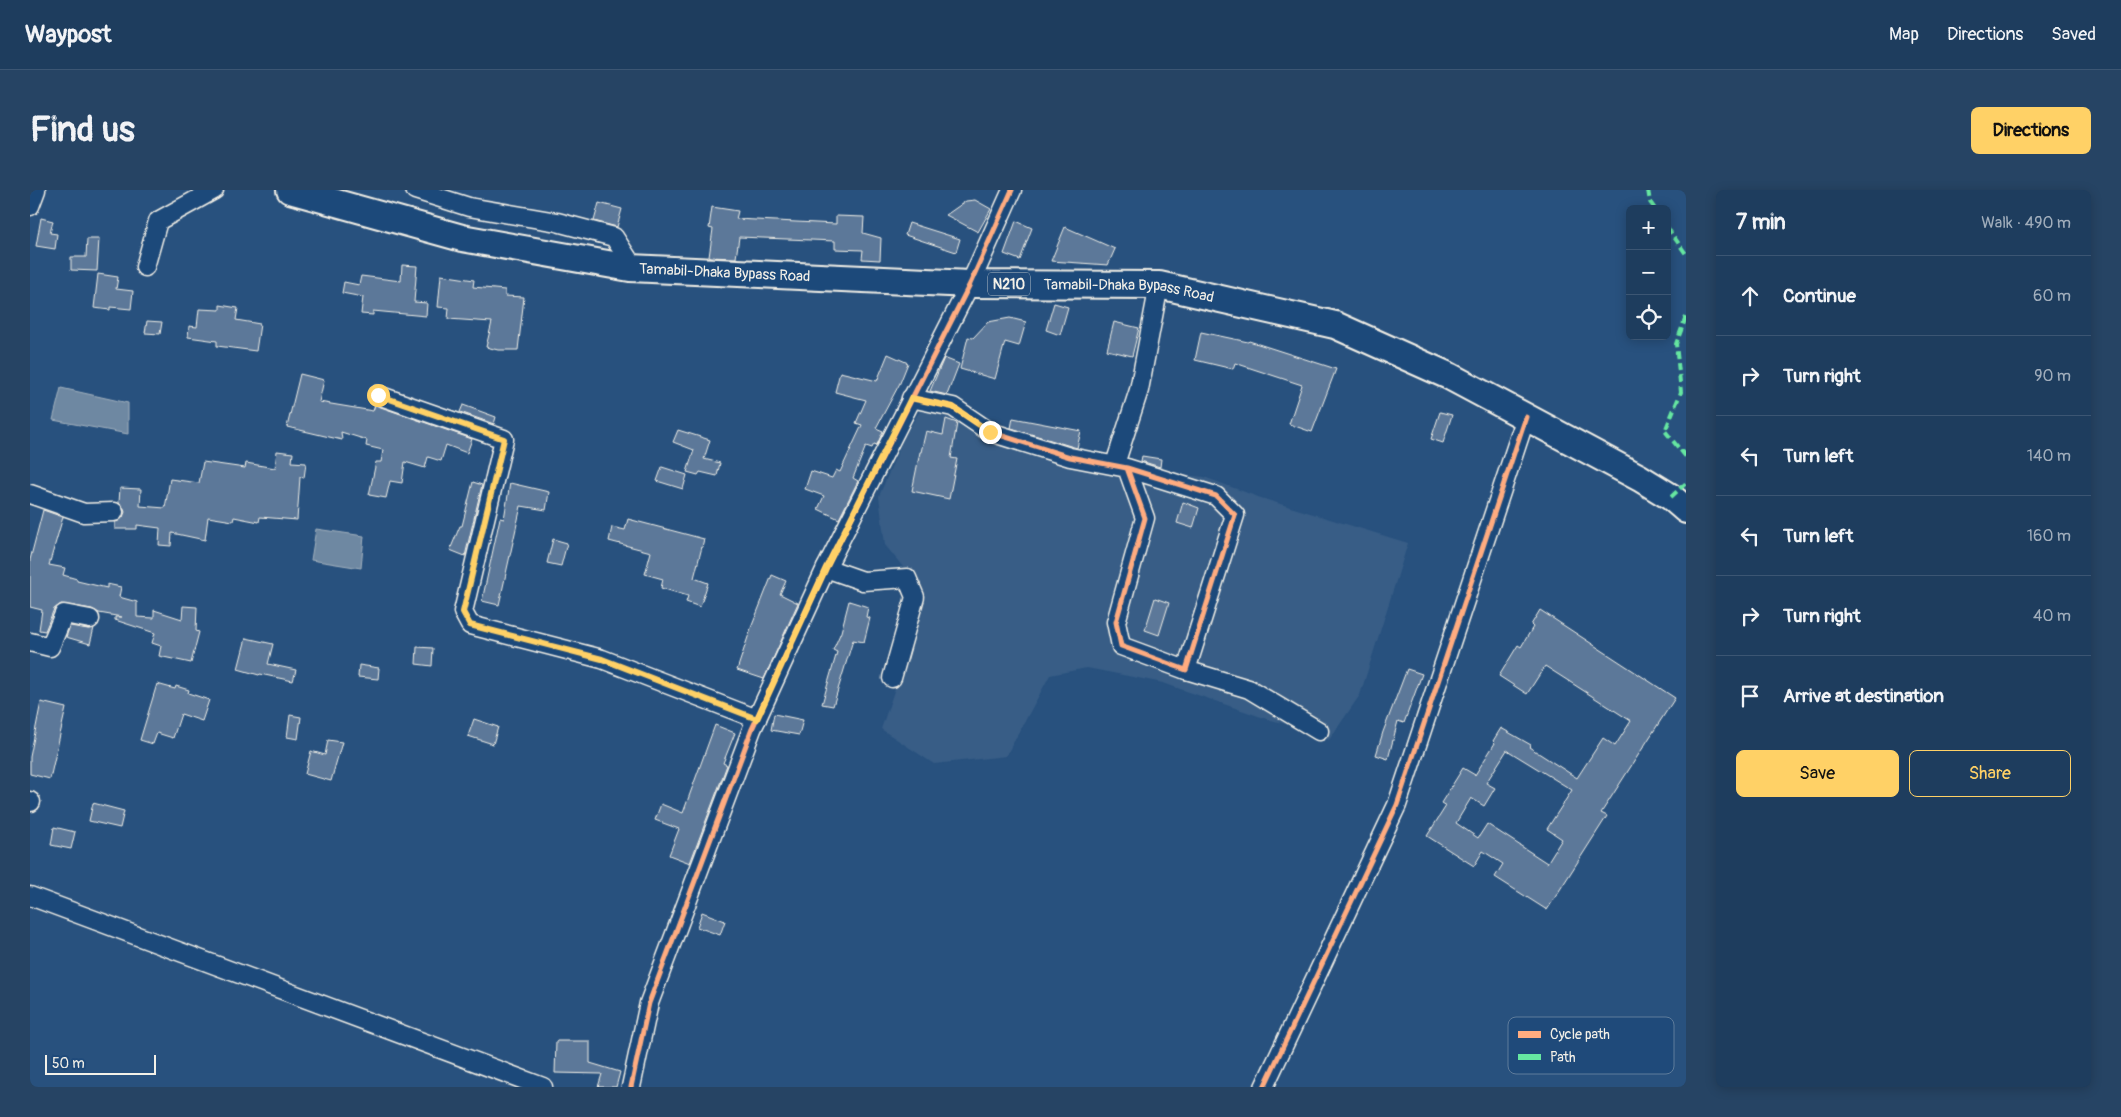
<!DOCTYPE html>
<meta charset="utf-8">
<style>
:root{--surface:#1e3d5e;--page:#264464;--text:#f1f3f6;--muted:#a1aebc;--line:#3c5673;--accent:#ffd166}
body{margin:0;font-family:Pangolin,sans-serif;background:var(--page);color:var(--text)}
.controls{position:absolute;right:15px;top:15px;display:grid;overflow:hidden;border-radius:8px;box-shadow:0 2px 12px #0003}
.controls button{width:45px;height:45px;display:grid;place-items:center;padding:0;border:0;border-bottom:1px solid var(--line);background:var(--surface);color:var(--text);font:25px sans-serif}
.scale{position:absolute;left:15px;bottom:12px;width:111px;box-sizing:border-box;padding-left:5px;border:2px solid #f4f1e8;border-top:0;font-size:14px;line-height:18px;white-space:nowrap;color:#f4f1e8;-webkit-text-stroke:4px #1f4a7a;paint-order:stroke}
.stop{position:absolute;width:15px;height:15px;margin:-11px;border:4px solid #ffd166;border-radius:50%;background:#fff}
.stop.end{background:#ffd166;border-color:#fff;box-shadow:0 1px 5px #0008}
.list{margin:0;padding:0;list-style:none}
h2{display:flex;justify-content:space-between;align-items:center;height:65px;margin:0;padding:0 20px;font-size:21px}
h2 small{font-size:16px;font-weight:400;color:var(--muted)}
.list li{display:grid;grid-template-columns:32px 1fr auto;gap:15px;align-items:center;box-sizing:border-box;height:80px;padding:0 20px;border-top:1px solid var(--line)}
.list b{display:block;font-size:19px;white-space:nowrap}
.list em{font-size:16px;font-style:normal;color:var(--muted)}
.actions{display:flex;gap:10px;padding:15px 20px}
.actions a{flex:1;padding:11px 0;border:1px solid var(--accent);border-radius:8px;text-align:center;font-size:18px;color:var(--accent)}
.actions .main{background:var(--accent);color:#111}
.icon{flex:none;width:28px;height:28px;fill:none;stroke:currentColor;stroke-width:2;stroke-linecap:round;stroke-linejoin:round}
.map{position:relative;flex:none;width:1656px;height:897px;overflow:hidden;border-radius:8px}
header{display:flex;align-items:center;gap:30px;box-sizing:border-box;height:70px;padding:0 25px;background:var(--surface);border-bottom:1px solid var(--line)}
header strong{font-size:24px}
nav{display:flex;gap:28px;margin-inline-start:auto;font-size:18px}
.intro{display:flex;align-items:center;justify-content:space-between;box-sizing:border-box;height:120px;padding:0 30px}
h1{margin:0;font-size:35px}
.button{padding:12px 22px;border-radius:8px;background:var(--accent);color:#111;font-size:18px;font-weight:700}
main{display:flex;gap:30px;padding:0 30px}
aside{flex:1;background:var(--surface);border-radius:8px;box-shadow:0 2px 12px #0003}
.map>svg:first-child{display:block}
.built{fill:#375d86}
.water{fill:#6e88a2;stroke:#a4b2be}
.building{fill:#5b7899;stroke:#f4f1e8;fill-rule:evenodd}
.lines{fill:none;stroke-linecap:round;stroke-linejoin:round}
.minor-casing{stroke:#f4f1e8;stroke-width:21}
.highway-casing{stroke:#f4f1e8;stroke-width:30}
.minor{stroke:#1f4a7a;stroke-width:18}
.highway{stroke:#1f4a7a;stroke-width:26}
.quiet{stroke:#66e7a1;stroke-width:4;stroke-dasharray:8 4;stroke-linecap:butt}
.cycleway-casing{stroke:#1f4a7a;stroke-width:8}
.cycleway{stroke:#ffac80;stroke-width:5}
.route{stroke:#ffd166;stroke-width:6}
.labels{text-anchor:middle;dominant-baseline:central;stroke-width:4;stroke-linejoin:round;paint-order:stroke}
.shield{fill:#1f4a7a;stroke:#b4bfc7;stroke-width:1}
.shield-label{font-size:14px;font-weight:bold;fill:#f4f1e8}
.street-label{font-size:15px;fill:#f4f1e8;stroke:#1f4a7a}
.key{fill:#1f4a7a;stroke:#5f7c9b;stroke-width:1}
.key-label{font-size:14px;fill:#f4f1e8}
</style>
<header>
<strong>Waypost</strong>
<nav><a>Map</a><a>Directions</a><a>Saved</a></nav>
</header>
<div class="intro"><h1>Find us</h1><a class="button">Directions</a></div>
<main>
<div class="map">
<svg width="1656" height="897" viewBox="0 0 1656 897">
<rect width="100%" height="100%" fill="#28517e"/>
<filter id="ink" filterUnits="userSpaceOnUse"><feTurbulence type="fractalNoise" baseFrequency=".02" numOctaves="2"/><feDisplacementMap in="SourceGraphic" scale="10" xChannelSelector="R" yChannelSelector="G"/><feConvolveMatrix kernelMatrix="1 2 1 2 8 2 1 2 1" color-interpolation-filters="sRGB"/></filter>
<g filter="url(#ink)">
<path class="built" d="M893,216l38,13 14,17 100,27 129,14 57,21 147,45 -48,152 -31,45 -32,-13 -30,-8 -104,-36 -76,-15 -37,7 -44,81 -72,8 -53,-35 26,-76 13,-65 -35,-43 -6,-49 25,-59z"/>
<g class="water">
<path d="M31,198l67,15v31l-75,-14z"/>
<path d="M286,339l48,7 -3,32 -50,-8z"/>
</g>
<g class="building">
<path d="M945,10l16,9 -13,23 -32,-17 20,-14z"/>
<path d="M569,13l23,6 -5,18 -23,-6z"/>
<path d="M682,17l26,4 -2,8 100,5v-8l28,1 -1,16 18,5 -1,22 -18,-1 1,-9 -28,-1v-8l-96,-4 -3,21 -27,-1 4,-28 -4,-1z"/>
<path d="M11,28l12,3 -3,12 7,1 -2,15 -19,-3z"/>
<path d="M986,31l16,7 -12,32 -16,-6z"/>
<path d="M879,33l51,16 -4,13 -51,-17z"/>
<path d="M1035,37l50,22 -7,16 -57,-4z"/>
<path d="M57,49h12l-2,32 -26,-1v-13h15z"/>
<path d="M372,75l15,1 -3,36 13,1 -1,13 -53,-5v4l-12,-1 2,-17 -21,-4 2,-11 15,3 2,-9 40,5z"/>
<path d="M68,84l20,3 -2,12 17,2 -2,18 -21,-2v3l-16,-2z"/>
<path d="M411,85l33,5 -1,7 32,3v6l19,1 -6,53h-20l-12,-3 6,-25 -44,-3 1,-11 -11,-1z"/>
<path d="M1024,113l14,4 -8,28 -14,-5z"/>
<path d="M190,115l18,3 -2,12 24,4 -4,27 -39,-5v-5l-29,-4 1,-11 8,1 2,-18 21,1z"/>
<path d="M980,128l16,4 -7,24 -14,-4 -10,37 -35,-10 8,-32 5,1 15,-16z"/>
<path d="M117,131l15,1 -2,12 -15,-1z"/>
<path d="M1084,132l25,6 -7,28 -25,-6z"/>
<path d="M1171,142l47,10 1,-1 87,28 -24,63 -23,-8 13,-39 -67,-22 -2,6 -38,-9z"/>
<path d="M858,164l20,9 -8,20 -24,45 7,3 -6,14 -3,-1 -2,4 -6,-2 -13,32 5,3 -19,38 -21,-10 6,-13 -19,-7 6,-18 21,7 4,-8 4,2 22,-47 -6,-2 10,-23 -31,-8 5,-20 37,9z"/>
<path d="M914,168l15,6 -12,31 -17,-4z"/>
<path d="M270,184l24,6 -5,22 54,9 2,-6 97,34 -5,14 -21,-8 -5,16 -13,-4 -3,11 -20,-6 -3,21 -12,-2 -4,17 -17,-3 7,-33h5l2,-12 -17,-4 1,-6 -26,-8 1,8 -55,-13z"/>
<path d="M433,215l33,12 -2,7 -34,-12z"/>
<path d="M1410,222l12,3 -9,28 -12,-4z"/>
<path d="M983,228l68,13 -4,17 -66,-20z"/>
<path d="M916,229l11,4 -6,35 6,1 -8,40 -37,-8 8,-39h1l5,-21 17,4z"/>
<path d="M648,240l32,10 -6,19 16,4 -3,13 -17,-4 -2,3 -11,-3 7,-22 -21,-8z"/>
<path d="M247,261l16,2 -1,9 14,1 -2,15 -4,-1 -3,43 -37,-3 -1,5 -25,-5 -1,4 -25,-4 -3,23 -33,-7 -1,13 -12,-1 1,-17 -23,-3v4h-22v-7l8,-5 2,-5 -2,-5 -4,-4 1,-15 21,1 -1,17 25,2 5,-29 29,4 4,-21 42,6 1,-5 29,5z"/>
<path d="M1112,266l19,3 -1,8 -19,-6z"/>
<path d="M632,277l25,8 -4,14 -26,-8z"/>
<path d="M443,292l9,3 -17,71 -15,-6 10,-24h2z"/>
<path d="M480,293l39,9 -3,18 -25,-4 -22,99 -17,-4 18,-83 4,1z"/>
<path d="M1153,312l16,6 -6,20 -16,-5z"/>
<path d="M13,320l20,7 -14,48 16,3 -2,7 14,4v2l30,7v-4l14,3 -2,10 18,5v15l17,1v-8l28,9 1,-13 14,1 -1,24 3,1 -8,31 -32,-7 2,-10 -9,-3 3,-10 -40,-13v-3h7l-23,-4 -7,-4 -31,-5 -7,5 -9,22 -6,-1 3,-20 -12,-3v-47z"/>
<path d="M598,329l76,20 -10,39 14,5 -8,24 -14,-5 2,-6 -27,-8 2,-9 -18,-5 6,-22 -42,-11 3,-14 13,3z"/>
<path d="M523,349l14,4 -6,23 -14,-3z"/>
<path d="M742,385l14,6 -6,13 18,9 -34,76 -27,-9 14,-42z"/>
<path d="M1125,408l14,5 -10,32 -14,-5z"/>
<path d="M819,411l19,6 -2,10 4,1 -6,24 -11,-2 -20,66 -11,-2 15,-52 -4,-2 8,-18z"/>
<path d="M1510,420l135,88 -74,115 6,3 -60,94 -52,-33 8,-13 -20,-13 -9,15 -47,-30 19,-30 -5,-3 22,-35 12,7 20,-32 -2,-2 8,-13 30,17 -2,2 48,31 26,-40 12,8 16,-25 -86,-55 -18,28 -28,-18 19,-31 3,2 12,-20 -2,-2zM1477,560l65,40 -25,39 15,10 -15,24 -60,-39 -9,14 -22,-15 15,-25 13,8 11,-18 -9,-5z"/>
<path d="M40,436l18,3 6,-1 -4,16 -24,-7z"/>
<path d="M216,448l27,6 -5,20 28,6 -3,11 -33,-7 -1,1 -21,-6z"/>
<path d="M387,457l16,1 -1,18 -16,-2z"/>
<path d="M329,475l20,3 -1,11 -20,-2z"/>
<path d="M1377,479l15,5 -18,49 -6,-2 -10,38 -12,-4 7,-23z"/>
<path d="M127,494l18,5 1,-3 13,4 -1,3 21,7 -7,21 -21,-7 -8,24 -16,-5 -4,11 -13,-4z"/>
<path d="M11,512l25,6 -16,71 -20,-5v-17z"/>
<path d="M744,524l29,6 -4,15 -28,-5z"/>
<path d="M260,525l11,2 -3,22 -11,-2z"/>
<path d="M444,529l24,8 -5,17 -25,-8z"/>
<path d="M685,535l20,8 -12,30 4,2 -37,98 -21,-8 10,-26 -24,-9 6,-16 22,9z"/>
<path d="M298,550l14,2 -11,39 -26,-7 6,-23 14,4z"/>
<path d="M63,613l31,8 -4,17 -31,-7z"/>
<path d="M24,637l21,5 -4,17 -20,-4z"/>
<path d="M672,722l23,9 -5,14 -23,-8z"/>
<path d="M526,851h34v22l30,9 -4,15h-18l4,-13 -47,-1z"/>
</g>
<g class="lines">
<defs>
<g id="minor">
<path d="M385,0l54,17 88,15 57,15 20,31"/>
<path d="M0,16l6,-16"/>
<path d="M115,77l13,-46 56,-31"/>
<path d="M348,205l126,44 -41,173 7,13 132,34 155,60"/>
<path d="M881,208l42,9 37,25 80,25 57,11 18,50 -29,104 5,24 65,24 49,-155 -19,-19 -89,-28"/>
<path d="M1086,271l23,-71 20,-105"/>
<path d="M0,304l54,19 30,-1"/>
<path d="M796,378l37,13 44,-3 8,19 -23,81"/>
<path d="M0,452l20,5 14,-33 26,5"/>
<path d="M1156,480l63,19 70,42"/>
<path d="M0,611l1,1"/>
<path d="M0,706l513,191"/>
<path d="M601,897l18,-84 103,-274 74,-161 144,-284 42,-94"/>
<path d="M1234,897l133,-282 129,-388"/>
</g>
<g id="highway">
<path id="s1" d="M260,0l172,48 168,30 340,16 189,1 176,40 114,51 191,102 31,19 15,13"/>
</g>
</defs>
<use href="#minor" class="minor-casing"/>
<use href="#highway" class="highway-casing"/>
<use href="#minor" class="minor"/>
<use href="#highway" class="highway"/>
<g class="quiet">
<path d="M1618,0l2,12 5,7"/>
<path d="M1637,37l19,27"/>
<path d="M1656,127l-10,27 5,48 -16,39 21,26"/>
<path d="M1641,307l15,-14"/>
</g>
<defs>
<g id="cycleway">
<path d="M881,208l42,9 37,25 80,25 57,11 18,50 -29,104 5,24 65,24 49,-155 -19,-19 -89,-28"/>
<path d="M601,897l18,-84 103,-274 74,-161 144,-284 42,-94"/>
<path d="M1234,897l133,-282 129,-388"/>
</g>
</defs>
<use href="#cycleway" class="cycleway-casing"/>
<use href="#cycleway" class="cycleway"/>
</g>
</g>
<g class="lines" filter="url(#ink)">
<path class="route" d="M348,205l126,44 -41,173 7,13 132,34 155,60 69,-151 85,-170 42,9 37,25"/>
</g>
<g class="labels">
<rect class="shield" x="958" y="82.5" width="42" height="23" rx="4"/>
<g class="shield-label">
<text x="979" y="94">N210</text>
</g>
<g class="street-label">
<text stroke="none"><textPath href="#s1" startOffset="444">Tamabil-Dhaka Bypass Road</textPath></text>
<text stroke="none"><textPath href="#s1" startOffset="849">Tamabil-Dhaka Bypass Road</textPath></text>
</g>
</g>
<rect x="1478" y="827" width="166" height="57" rx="8" class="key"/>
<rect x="1488" y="841" width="23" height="7" fill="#ffac80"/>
<rect x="1488" y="864" width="23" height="6" fill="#66e7a1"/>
<g class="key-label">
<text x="1520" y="849">Cycle path</text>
<text x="1520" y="872">Path</text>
</g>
</svg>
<div class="controls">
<button>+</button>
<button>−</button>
<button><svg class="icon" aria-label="locate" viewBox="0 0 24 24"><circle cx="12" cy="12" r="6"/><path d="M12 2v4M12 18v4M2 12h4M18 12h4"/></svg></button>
</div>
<div class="scale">50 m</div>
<div class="stop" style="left:348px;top:205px"></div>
<div class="stop end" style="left:960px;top:242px"></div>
</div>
<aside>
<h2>7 min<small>Walk · 490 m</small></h2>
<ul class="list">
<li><svg class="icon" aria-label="ahead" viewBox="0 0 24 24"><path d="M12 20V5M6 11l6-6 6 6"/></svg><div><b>Continue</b></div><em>60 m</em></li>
<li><svg class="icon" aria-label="right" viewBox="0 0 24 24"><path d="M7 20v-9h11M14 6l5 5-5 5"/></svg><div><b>Turn right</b></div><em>90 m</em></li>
<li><svg class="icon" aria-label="left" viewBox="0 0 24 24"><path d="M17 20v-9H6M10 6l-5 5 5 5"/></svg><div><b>Turn left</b></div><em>140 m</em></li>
<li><svg class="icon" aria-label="left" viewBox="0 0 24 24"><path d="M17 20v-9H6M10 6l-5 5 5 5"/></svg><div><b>Turn left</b></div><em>160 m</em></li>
<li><svg class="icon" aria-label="right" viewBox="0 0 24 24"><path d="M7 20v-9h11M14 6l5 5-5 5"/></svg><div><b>Turn right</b></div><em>40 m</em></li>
<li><svg class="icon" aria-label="arrive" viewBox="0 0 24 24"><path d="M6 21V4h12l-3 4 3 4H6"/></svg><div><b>Arrive at destination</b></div></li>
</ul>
<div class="actions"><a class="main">Save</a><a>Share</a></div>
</aside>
</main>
